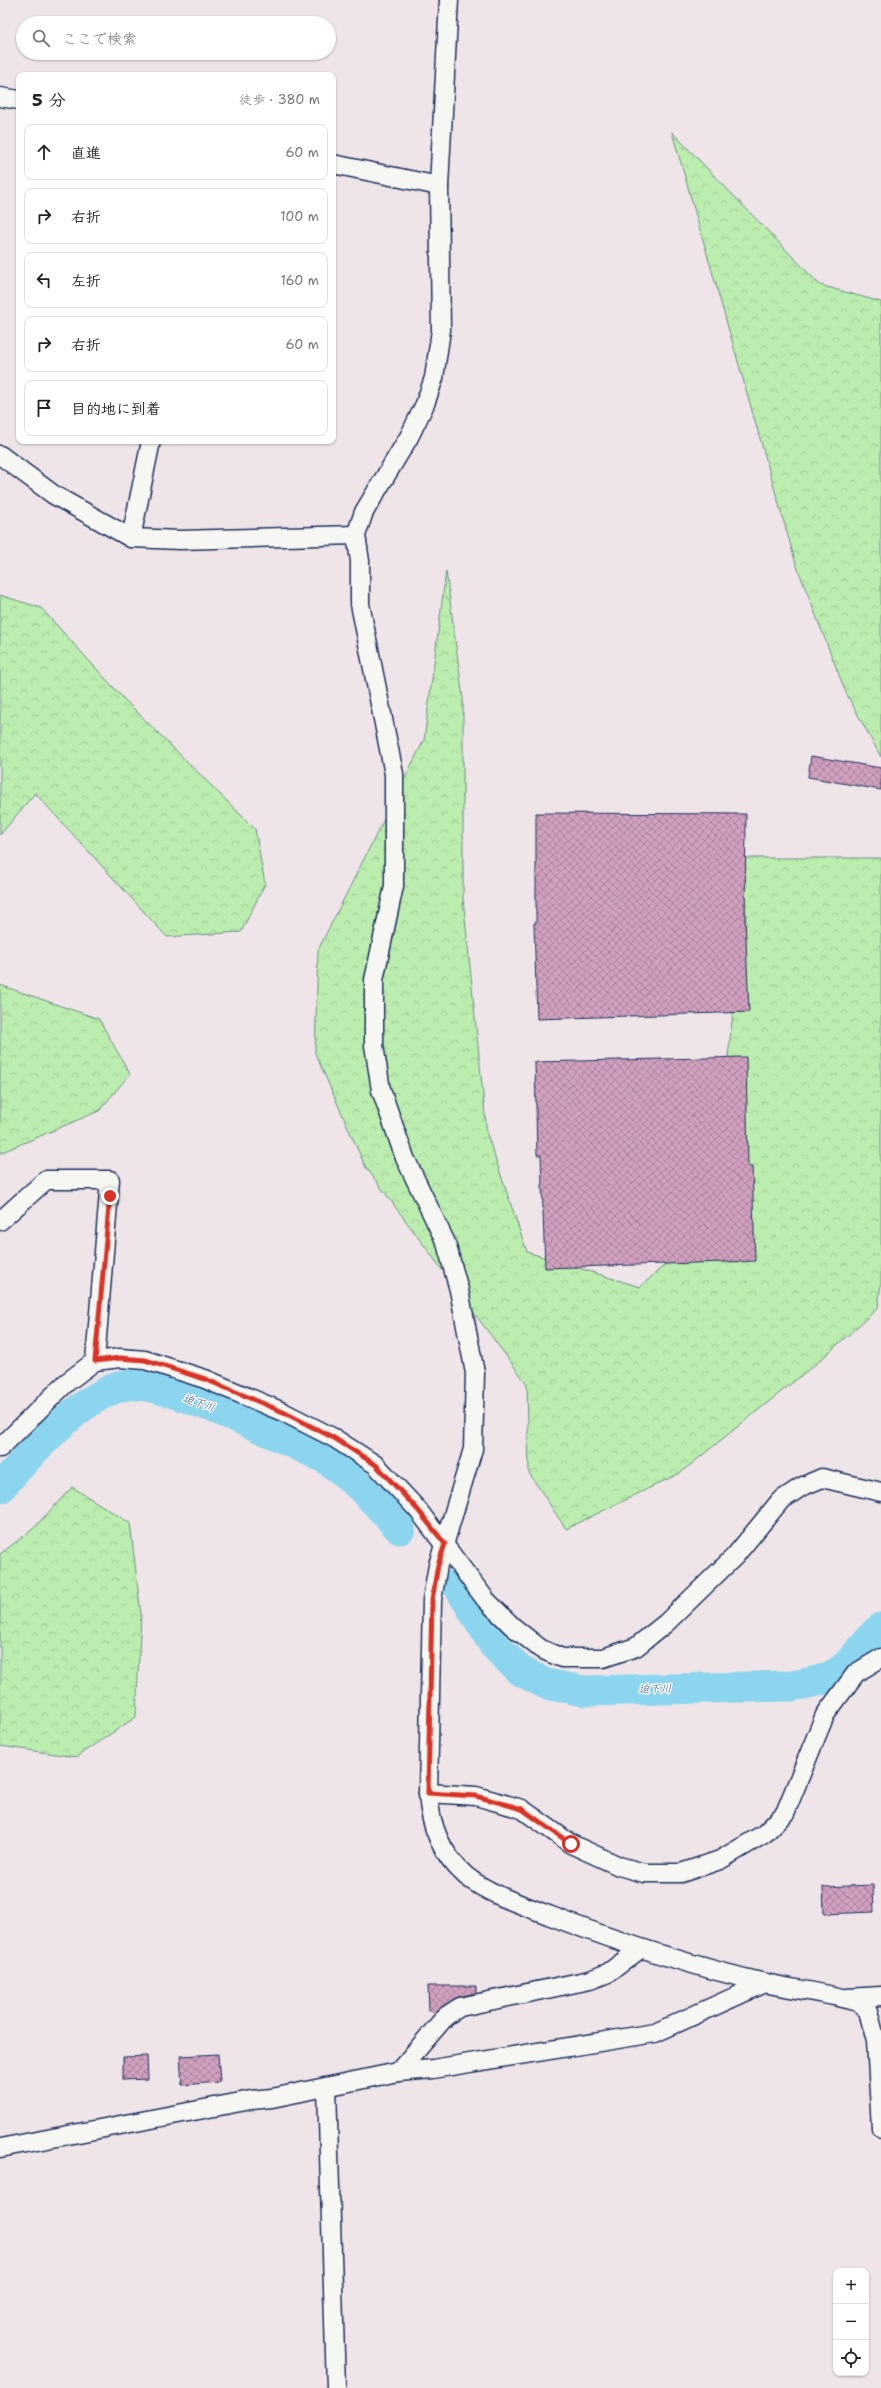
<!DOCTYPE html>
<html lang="ja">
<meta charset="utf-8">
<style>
:root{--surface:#fff;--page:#f2f2f2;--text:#202124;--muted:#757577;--line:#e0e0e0}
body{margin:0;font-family:"Shantell Sans","Klee One",sans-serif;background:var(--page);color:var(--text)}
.controls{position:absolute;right:12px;bottom:12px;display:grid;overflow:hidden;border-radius:8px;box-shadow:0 1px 3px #0004}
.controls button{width:36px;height:36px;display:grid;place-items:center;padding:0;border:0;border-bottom:1px solid var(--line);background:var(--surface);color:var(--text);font:20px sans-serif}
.stop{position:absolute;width:12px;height:12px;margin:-9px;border:3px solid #d93025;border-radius:50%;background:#fff}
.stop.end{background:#d93025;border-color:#fff;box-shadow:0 1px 4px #0008}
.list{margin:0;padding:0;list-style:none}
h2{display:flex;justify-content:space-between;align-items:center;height:52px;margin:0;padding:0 16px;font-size:17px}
h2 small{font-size:13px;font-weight:400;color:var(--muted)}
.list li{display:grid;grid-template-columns:26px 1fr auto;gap:12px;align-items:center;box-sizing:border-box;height:56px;margin:0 8px 8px;padding:0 8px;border:1px solid var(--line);border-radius:8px}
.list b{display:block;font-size:15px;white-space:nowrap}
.list em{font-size:13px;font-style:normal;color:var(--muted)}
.icon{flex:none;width:22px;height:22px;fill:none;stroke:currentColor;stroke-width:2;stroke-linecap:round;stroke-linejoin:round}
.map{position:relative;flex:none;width:881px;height:2388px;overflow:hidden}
.search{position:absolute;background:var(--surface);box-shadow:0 1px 3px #0004;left:16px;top:16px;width:320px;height:44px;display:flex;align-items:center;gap:10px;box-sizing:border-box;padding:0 14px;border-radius:22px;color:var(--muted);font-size:15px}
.panel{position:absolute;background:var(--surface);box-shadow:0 1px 3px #0004;left:16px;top:72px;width:320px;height:372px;border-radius:8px}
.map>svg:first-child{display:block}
.forest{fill:url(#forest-crowns);stroke:#6b8e86}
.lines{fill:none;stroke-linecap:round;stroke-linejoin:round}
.river{stroke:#8cd5ee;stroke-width:31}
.building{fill:url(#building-cross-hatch);stroke:#1b2f5e}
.minor-casing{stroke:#1b2f5e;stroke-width:21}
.minor{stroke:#f6f6f2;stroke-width:18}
.route{stroke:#d93025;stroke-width:5}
.labels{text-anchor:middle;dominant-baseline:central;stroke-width:3;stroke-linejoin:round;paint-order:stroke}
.water-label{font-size:11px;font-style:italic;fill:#375882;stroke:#f6f6f2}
</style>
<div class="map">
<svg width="881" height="2388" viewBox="0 0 881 2388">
<defs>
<pattern id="forest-crowns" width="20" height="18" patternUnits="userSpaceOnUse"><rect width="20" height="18" fill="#bbedae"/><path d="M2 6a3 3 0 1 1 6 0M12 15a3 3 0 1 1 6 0" fill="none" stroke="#a0cc98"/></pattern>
<pattern id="building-cross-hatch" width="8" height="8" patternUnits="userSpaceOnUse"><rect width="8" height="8" fill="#d1a0be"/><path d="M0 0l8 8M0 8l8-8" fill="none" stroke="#a9839e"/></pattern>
</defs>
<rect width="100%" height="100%" fill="#efe5e8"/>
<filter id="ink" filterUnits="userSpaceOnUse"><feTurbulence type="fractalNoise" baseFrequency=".025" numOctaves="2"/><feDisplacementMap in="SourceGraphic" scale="8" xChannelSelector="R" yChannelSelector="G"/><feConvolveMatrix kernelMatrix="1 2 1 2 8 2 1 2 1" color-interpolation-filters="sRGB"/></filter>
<g filter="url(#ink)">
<g class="forest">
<path d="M672,132l148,153 61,17v455l-35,-64 -50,-129z"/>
<path d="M446,571l17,127v200l24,236 40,118 113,35 77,-69 8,-134 16,-144 5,-24 -3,-58h138v425l-3,25 -61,55 -137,110 -114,56 -37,-56 -2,-89 -162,-218 -50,-113 3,-103 106,-210z"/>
<path d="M0,595l41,13 84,92 130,129 10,55 -24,48 -74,5 -132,-144 -35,42z"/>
<path d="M0,985l99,34 31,55 -31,37 -99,42z"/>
<path d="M72,1487l58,36 11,91 -5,103 -60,40 -76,-11v-192l33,-25z"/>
</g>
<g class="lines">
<g class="river">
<path d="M0,1488c28,-32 80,-91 122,-102 34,-9 139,42 173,58 11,6 25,10 35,18 27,19 48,43 70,67"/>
<path d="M457,1584l37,61 25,25 27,14 38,7 207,-5c18,-3 35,-5 50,-16 15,-10 24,-31 40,-42"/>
</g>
</g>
<g class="building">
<path d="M811,756l70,12v22l-73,-13z"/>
<path d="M536,813l210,1 -1,102 4,96 -212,7 -3,-96h2z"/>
<path d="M746,1057l2,110h4l3,94 -210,7 -4,-113h-4l-2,-93z"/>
<path d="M873,1885l1,27 -50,2 -1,-27z"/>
<path d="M428,1986h48v7l-21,5 -20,15 -6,-2z"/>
<path d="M218,2054l2,28 -38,3 -2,-29z"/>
<path d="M147,2056l1,23 -25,1v-23z"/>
</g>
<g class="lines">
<defs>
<g id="minor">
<path d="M449,0l-10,186 2,144 -7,48 -9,26 -16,33 -45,75 -8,23 4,26v43l34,170v112l-20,94v65l7,45 24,68 41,85 13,47 16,83 -2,76 -35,116 -6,35 -4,193c2,33 13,61 38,83 24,19 57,29 85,40 70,27 141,50 214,67 32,7 64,10 95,20l8,8 8,30 5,87"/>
<path d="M0,97l19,3"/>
<path d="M333,164l106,22"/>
<path d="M0,455l54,40 77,43 49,2 176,-5"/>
<path d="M131,538l20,-97"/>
<path d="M0,1221l46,-41h64l-15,181"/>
<path d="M0,1448l66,-65 29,-22 25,-3 25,2 60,19 78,33 51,26 42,27 42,45 68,90 26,26 29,23 21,9h41l33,-11 30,-24 69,-67 45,-55 21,-14 21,-9 59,14"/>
<path d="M428,1793l48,3 46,13 49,35 48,22 25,7h37l39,-13 44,-26 21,-21 40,-98 31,-42 25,-15"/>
<path d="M847,1998l34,-2"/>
<path d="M398,2072l48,-56 14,-9 130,-27 18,-7 32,-24"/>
<path d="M327,2087l9,301"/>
<path d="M0,2148l251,-48 21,-2 126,-26 35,-3 222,-36 110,-50"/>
</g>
</defs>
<use href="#minor" class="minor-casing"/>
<use href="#minor" class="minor"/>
</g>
</g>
<g class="lines" filter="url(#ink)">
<path class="route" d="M110,1196l-15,165 25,-3 25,2 60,19 78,33 51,26 42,27 42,45 27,34 -7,21 -6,35 -4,193 48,3 46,13 49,35"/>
</g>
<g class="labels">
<g class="water-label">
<text transform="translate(199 1403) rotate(19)">迫下川</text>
<text transform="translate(655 1689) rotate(-1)">迫下川</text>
</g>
</g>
</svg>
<div class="controls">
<button>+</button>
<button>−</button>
<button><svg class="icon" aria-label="locate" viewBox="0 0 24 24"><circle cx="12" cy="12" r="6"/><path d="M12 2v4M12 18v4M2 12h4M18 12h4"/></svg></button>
</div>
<div class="stop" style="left:571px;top:1844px"></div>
<div class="stop end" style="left:110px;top:1196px"></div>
<div class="search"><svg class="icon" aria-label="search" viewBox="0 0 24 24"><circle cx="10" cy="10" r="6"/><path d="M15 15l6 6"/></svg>ここで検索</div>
<section class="panel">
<h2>5 分<small>徒歩 · 380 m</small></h2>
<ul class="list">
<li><svg class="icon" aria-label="ahead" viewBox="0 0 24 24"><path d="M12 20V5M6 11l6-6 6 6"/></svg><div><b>直進</b></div><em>60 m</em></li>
<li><svg class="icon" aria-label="right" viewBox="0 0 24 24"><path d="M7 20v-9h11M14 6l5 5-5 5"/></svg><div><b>右折</b></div><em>100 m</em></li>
<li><svg class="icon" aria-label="left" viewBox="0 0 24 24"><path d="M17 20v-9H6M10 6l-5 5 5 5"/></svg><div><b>左折</b></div><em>160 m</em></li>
<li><svg class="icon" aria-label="right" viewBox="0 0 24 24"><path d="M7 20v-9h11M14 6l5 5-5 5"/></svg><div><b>右折</b></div><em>60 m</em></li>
<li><svg class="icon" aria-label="arrive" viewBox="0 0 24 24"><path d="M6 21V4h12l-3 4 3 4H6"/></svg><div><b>目的地に到着</b></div></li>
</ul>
</section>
</div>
